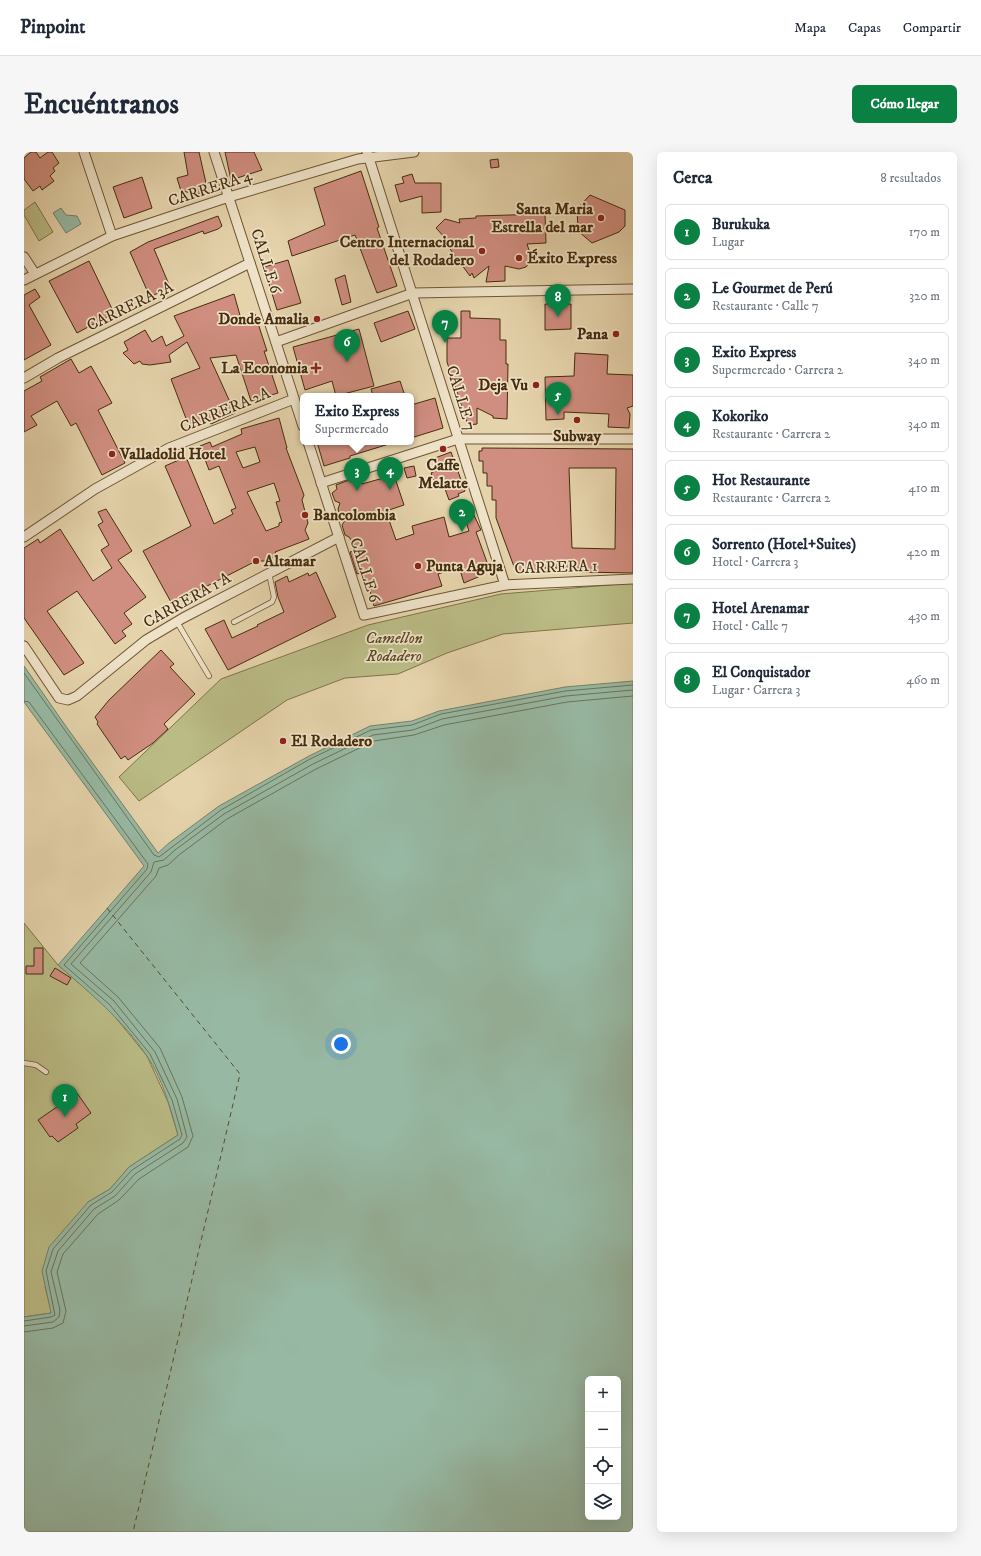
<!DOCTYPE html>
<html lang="es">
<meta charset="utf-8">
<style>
:root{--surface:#fff;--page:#f6f6f7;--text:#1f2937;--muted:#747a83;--line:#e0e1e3;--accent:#0b8043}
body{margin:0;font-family:"IM FELL DW Pica",serif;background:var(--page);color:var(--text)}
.controls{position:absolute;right:12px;bottom:12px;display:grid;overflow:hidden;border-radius:6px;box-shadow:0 4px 16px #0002}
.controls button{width:36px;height:36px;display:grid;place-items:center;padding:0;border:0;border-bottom:1px solid var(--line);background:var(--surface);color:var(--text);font:20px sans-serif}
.you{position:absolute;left:317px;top:892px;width:14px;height:14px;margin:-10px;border:3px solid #fff;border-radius:50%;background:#1a73e8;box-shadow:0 0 0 6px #1a73e833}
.badge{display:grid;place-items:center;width:26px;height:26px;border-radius:50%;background:var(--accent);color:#fff;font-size:13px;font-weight:700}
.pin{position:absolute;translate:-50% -33px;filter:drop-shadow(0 1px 2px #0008)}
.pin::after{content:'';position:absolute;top:21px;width:14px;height:12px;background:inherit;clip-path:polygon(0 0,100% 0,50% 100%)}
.popup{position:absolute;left:276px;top:241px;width:114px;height:52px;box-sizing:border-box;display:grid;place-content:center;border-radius:6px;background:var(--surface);filter:drop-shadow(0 1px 3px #0005);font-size:13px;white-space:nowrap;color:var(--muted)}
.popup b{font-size:15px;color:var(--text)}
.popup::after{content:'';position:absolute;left:50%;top:100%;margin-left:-8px;border:8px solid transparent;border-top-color:var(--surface)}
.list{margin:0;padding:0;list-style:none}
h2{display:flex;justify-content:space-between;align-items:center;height:52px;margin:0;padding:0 16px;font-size:17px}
h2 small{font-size:13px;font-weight:400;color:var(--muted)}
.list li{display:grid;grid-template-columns:26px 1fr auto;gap:12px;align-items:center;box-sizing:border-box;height:56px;margin:0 8px 8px;padding:0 8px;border:1px solid var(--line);border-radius:6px}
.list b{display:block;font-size:15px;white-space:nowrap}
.list p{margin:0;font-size:13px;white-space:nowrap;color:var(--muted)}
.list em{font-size:13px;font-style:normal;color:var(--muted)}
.icon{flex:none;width:22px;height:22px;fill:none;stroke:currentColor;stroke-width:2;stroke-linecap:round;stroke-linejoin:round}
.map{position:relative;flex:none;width:609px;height:1380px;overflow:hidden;border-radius:6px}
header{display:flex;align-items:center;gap:24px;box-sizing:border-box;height:56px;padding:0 20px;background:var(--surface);border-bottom:1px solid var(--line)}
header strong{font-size:19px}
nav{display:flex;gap:22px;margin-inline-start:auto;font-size:14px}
.intro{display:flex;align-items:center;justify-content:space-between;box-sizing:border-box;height:96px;padding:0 24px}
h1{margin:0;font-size:28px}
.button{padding:10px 18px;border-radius:6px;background:var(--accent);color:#fff;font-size:14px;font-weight:700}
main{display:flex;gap:24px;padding:0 24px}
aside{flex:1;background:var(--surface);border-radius:6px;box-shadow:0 4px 16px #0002}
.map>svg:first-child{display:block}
.green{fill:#babb85;stroke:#807449}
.water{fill:#97b9a4;stroke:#778168;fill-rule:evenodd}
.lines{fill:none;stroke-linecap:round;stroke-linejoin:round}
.shore{stroke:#6e7358;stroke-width:1}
.ferry{stroke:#56492b;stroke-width:1;stroke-dasharray:5 4;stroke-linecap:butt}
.building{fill:#d08e80;stroke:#462d0d;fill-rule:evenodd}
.service-casing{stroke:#6e5634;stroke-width:6}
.minor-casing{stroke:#6e5634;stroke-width:11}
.service{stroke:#eee2c8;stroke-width:4.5}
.minor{stroke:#eee2c8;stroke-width:9}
.poi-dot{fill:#8f2418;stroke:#eee2c8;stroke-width:1.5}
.labels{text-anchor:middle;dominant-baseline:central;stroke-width:3.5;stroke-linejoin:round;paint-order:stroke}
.street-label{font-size:16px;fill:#462d0d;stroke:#eee2c8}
.poi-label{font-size:16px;font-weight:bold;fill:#462d0d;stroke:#eee2c8;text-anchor:end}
.park-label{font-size:16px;font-style:italic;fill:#5d4925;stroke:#eee2c8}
</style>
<header>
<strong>Pinpoint</strong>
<nav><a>Mapa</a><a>Capas</a><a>Compartir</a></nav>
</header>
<div class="intro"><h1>Encuéntranos</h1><a class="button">Cómo llegar</a></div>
<main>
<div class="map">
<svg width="609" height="1380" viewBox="0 0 609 1380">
<rect width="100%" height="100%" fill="#e5d3ab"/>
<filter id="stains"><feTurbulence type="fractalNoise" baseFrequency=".005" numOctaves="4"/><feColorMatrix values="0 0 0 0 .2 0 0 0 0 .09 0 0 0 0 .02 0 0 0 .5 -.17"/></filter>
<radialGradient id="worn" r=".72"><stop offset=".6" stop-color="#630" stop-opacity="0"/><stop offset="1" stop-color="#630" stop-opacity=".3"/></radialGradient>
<g class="green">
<path d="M11,50l18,30 -14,9 -15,-26v-5z"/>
<path d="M609,431v40l-130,11 -56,19 -49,21 -53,4 -58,22 -148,101 -20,-24 102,-98 147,-54 133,-31z"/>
<path d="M0,771l34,42 49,42 40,49 21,46 10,33 -49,32 -19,22 -22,13 -43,85 7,26 -28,4z"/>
</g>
<g class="water">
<path d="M37,56l5,7 11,1 4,8 -15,9 -13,-20z"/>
<path d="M0,514l41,59 93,128 11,-10 50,-37 90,-50 61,-30 42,-5 27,-10 126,-24 68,-6v851h-609v-215l27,-4 -9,-42 7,-24 39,-45 22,-13 19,-22 49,-32c-7,-26 -16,-57 -31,-79 -24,-36 -57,-63 -89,-91l86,-99 -120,-164zM564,1227h30v138h-30z"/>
</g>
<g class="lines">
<g class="shore">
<path d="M0,521l130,182 5,2 62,-47 89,-51 61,-29 41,-5 29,-11 124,-23 68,-6"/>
<path d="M0,549l5,1 119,162 -1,5 -83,96 46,40 40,49 22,46 10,35 -2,4 -48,31 -20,22 -21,13 -38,44 -7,22 9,44 -4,2 -27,4"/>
<path d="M0,1174l29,-4 6,-5 1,-7 -9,-38 7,-21 36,-42 21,-13 20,-22 48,-31 4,-6 -10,-38 -22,-47 -41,-51 -43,-37 80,-92 3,-10 10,-2 11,-10 49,-36 89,-50 60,-29 40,-5 29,-11 124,-23 67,-6"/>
<path d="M0,1180l29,-4 10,-5 3,-12 -9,-39 6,-18 35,-40 21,-14 20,-21 49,-32 5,-11 -11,-39 -22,-49 -42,-51 -38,-34 76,-87 3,-8 9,-3 11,-10 48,-36 89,-50 58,-28 40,-6 30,-10 123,-23 66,-6"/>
</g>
<path class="ferry" d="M83,756l133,166 -107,458"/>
</g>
<g class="building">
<path d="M7,0h5l4,6 8,-6h4l7,11 -6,5 2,3 -5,5 4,5 -12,9 -2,-4 -7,5 -9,-12v-21z"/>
<path d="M160,0h15l7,31 -7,11 -18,-3 -4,-13 11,-3z"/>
<path d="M201,0h29l8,18 -31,10z"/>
<path d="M474,7l1,8 -8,1 -1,-8z"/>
<path d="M337,19l18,56 -2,1 20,58 -20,7 -22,-58 -63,21 -4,-15 37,-16 -11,-37z"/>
<path d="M388,22l3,9h26v29l-19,1v-17l-22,6 -5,-17 9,-2 -2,-6z"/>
<path d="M118,25l10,31 -28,10 -11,-31z"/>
<path d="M566,43l35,15v16l-6,6 -27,11 -14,-12 -1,-22z"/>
<path d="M521,62l1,29 -19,1 4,12 -2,7 -3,4 -7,2 -14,-3v15l-19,1 3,-16 -15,12 -2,-5 -2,3 -23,-31 -2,-4 1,-2 -10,-11 9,-9 15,4 -1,-4 17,-1v-2z"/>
<path d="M194,64l4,10 -4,3 -14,5 -1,-3 -49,18 16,38 -20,10 -20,-45 18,-10z"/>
<path d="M264,108l13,43 -24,7 -13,-43z"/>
<path d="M65,109l25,52 -37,20 -28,-52z"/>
<path d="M321,123l6,27 -9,3 -7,-26z"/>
<path d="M11,137l5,8 -11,8 22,40 -27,15v-65z"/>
<path d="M210,142l7,25 14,-5 12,37h-3l14,42 -27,8 -15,-46 -26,3 25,55 -24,11 -1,-2 -20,7 -19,-50 29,-11 -13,-26 -18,13 2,7 -21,3 -8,-1 -2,-3 -6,3 -11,-11 5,-3 -4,-8 21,-12 7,12 10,-6 4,10 18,-10 -10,-20z"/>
<path d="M521,152h26v25l-26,1z"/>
<path d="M384,159l7,18 -34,13 -7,-19z"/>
<path d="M437,159h9v7l30,1v21h6v24h2l-1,55 -14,-1v-2l-16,-8v16l-8,1 -2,-3 -20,-60v-24h14z"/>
<path d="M335,177l15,57 -38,10 -4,-15 -27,9 -12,-43z"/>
<path d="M551,201l33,2 -1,19 26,1v31l-6,2 3,6 -1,14 -21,-1 1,-13 -45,-2v7l-18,1 -1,-43 29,-1z"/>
<path d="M47,207l8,14 12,-7 21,37 -14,7 27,53 -23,12 -26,-52 -5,3 -14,-25 -26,15 6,9 -13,7v-41l18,-10 -2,-4z"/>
<path d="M376,229l5,15h-32l-2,-7z"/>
<path d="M411,246l8,30 -32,10v-33z"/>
<path d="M255,266l8,30h-1l18,47 -2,5 6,23 -3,7 4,9 -34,13 1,2 -7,7h-13l-84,43 -29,-53 48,-25 -26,-60 21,-9 28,67 19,-10 -2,-4 5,-2 -17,-42 -10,4 -9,-24 10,-4 2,5 30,-13 -1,-5zM231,295l5,15 -17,6 -7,-16zM250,331l6,18 -4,1 6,20 -3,1v3l-13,5 -19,-39z"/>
<path d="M293,290h72v2l-39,12v2l-26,8z"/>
<path d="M458,296l151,1v124l-54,-1v-4h-37l-26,4 -20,-54v-18h-4v-14h-5v-13h-4v-12h-4v-10h3zM545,316h47l-1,81 -43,-1z"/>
<path d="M427,300l14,39 -7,3 1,2 -10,4 -5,-14 -7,3 -6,-16 8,-4 -4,-11z"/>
<path d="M390,314l2,10 -9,2 -3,-10z"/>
<path d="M370,323l10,30 -15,5 2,10h-2l7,20 18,-6 -2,-8 32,-9 5,20 20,-6 -5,-15 9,-3 8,17 -5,2 12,33 -3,9 -21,9 -5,-16 -21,7 4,12 -68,20 -5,-19 -3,1 -5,-15 -4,1 -7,-22 8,-2 -9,-13 -4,-2 -3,-10 4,-6 -6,-3 -2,-7 2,-6 -5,-2 -3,-8 5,-4 -1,-4 13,-5 1,2 10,-3 2,5z"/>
<path d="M82,357l26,42 -14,9 28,37 -22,16 8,11 -10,7 4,5 -11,8 -38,-53 -30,20 37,52 -20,12 -40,-57v-70l14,-9 2,4 20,-14 33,52 19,-13 -11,-18 8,-5 -11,-20 5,-3 -5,-10z"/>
<path d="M292,420l20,45 -108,53 -23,-41 19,-9 8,18 26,-12 -1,-1 27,-13 -6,-15 -3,-15 12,-6 2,6 19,-9 1,3z"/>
<path d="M137,498l13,14 -4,3 25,27 -31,30 4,5 -15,14 -25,17 -3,-4 -4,3 -24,-35 1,-2 -3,-5 14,-17z"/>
<path d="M10,796h9v26h-17v-8h8z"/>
<path d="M31,816l16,10 -4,7 -17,-9z"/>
<path d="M53,941l14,20 -15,11 2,4 -20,14 -6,-6 -2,1 -12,-17z"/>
</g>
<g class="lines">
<defs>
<g id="service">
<path d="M153,470l32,54"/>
<path d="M210,470l38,-20 2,-5 -5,-24"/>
<path d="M0,911l12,2 10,7"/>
</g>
<g id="minor">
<path d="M60,0l28,84"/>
<path d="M190,0l89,274"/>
<path d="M343,0l138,433"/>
<path d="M0,105l11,17"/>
<path d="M0,128l88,-44 117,-39 129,-38 56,-7"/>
<path d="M252,190l137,-49 220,-4"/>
<path d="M0,226l34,-20 192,-95"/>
<path d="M284,290l56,173 141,-30 128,-6"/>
<path d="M297,331l137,-44h175"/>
<path d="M0,385l71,-48 74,-41 125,-49"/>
<path d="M0,494l35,52 9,2 9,-4 69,-56 37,-22 156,-81"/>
</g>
</defs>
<use href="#service" class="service-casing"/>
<use href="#minor" class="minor-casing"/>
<use href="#service" class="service"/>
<use href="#minor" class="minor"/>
</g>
<g class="poi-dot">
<circle cx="577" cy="66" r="4"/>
<circle cx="458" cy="99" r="4"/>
<circle cx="495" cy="106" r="4"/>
<circle cx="293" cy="167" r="4"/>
<circle cx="592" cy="182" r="4"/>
<path d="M290 210h4v4h4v4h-4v4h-4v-4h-4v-4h4z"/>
<circle cx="512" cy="233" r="4"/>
<circle cx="553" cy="268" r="4"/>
<circle cx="419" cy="297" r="4"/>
<circle cx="88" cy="302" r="4"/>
<circle cx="281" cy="363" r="4"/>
<circle cx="232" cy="409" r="4"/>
<circle cx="394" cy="414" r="4"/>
<circle cx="259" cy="589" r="4"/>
</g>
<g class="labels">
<g class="street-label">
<text transform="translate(186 36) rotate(-18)">CARRERA 4</text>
<text transform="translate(242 109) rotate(72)">CALLE 6</text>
<text transform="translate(106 154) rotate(-26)">CARRERA 3A</text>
<text transform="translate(437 246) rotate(73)">CALLE 7</text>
<text transform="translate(201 258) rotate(-22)">CARRERA 2A</text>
<text transform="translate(532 415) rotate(-2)">CARRERA 1</text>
<text transform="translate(341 418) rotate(72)">CALLE 6</text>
<text transform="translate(163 448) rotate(-29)">CARRERA 1 A</text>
</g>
<g class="poi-label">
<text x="569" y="57">Santa Maria<tspan x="569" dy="18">Estrella del mar</tspan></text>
<text x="450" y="90">Centro Internacional<tspan x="450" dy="18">del Rodadero</tspan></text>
<text x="503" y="106" text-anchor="start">Éxito Express</text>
<text x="285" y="167">Donde Amalia</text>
<text x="584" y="182">Pana</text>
<text x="284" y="216">La Economia</text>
<text x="504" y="233">Deja Vu</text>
<text x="553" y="284" text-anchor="middle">Subway</text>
<text x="96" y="302" text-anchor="start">Valladolid Hotel</text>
<text x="419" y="313" text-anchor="middle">Caffe<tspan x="419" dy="18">Melatte</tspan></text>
<text x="289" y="363" text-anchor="start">Bancolombia</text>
<text x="240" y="409" text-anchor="start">Altamar</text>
<text x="402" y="414" text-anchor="start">Punta Aguja</text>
<text x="267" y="589" text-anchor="start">El Rodadero</text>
</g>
<g class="park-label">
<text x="370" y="486">Camellon<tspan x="370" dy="18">Rodadero</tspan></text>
</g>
</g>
<rect width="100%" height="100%" filter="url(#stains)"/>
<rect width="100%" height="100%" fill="url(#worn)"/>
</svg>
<div class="controls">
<button>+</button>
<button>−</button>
<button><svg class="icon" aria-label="locate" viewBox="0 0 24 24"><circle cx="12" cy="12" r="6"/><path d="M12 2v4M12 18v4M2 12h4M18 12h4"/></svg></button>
<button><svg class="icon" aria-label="layers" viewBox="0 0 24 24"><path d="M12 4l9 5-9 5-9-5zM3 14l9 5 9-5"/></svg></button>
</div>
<div class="you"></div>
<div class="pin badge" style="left:41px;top:965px">1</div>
<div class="pin badge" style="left:438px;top:380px">2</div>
<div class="pin badge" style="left:333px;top:339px">3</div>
<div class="popup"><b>Exito Express</b>Supermercado</div>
<div class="pin badge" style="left:366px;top:338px">4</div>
<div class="pin badge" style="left:534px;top:263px">5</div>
<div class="pin badge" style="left:323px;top:210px">6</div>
<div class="pin badge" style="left:421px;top:191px">7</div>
<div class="pin badge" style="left:534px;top:165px">8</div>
</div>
<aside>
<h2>Cerca<small>8 resultados</small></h2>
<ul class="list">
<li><span class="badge">1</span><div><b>Burukuka</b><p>Lugar</p></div><em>170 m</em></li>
<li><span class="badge">2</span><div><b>Le Gourmet de Perú</b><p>Restaurante · Calle 7</p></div><em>320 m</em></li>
<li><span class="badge">3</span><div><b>Exito Express</b><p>Supermercado · Carrera 2</p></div><em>340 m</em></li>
<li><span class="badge">4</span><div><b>Kokoriko</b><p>Restaurante · Carrera 2</p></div><em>340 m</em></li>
<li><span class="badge">5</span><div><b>Hot Restaurante</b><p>Restaurante · Carrera 2</p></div><em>410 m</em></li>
<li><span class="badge">6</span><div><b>Sorrento (Hotel+Suites)</b><p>Hotel · Carrera 3</p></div><em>420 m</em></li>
<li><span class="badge">7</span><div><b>Hotel Arenamar</b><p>Hotel · Calle 7</p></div><em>430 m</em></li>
<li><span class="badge">8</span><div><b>El Conquistador</b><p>Lugar · Carrera 3</p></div><em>460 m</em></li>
</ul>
</aside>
</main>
